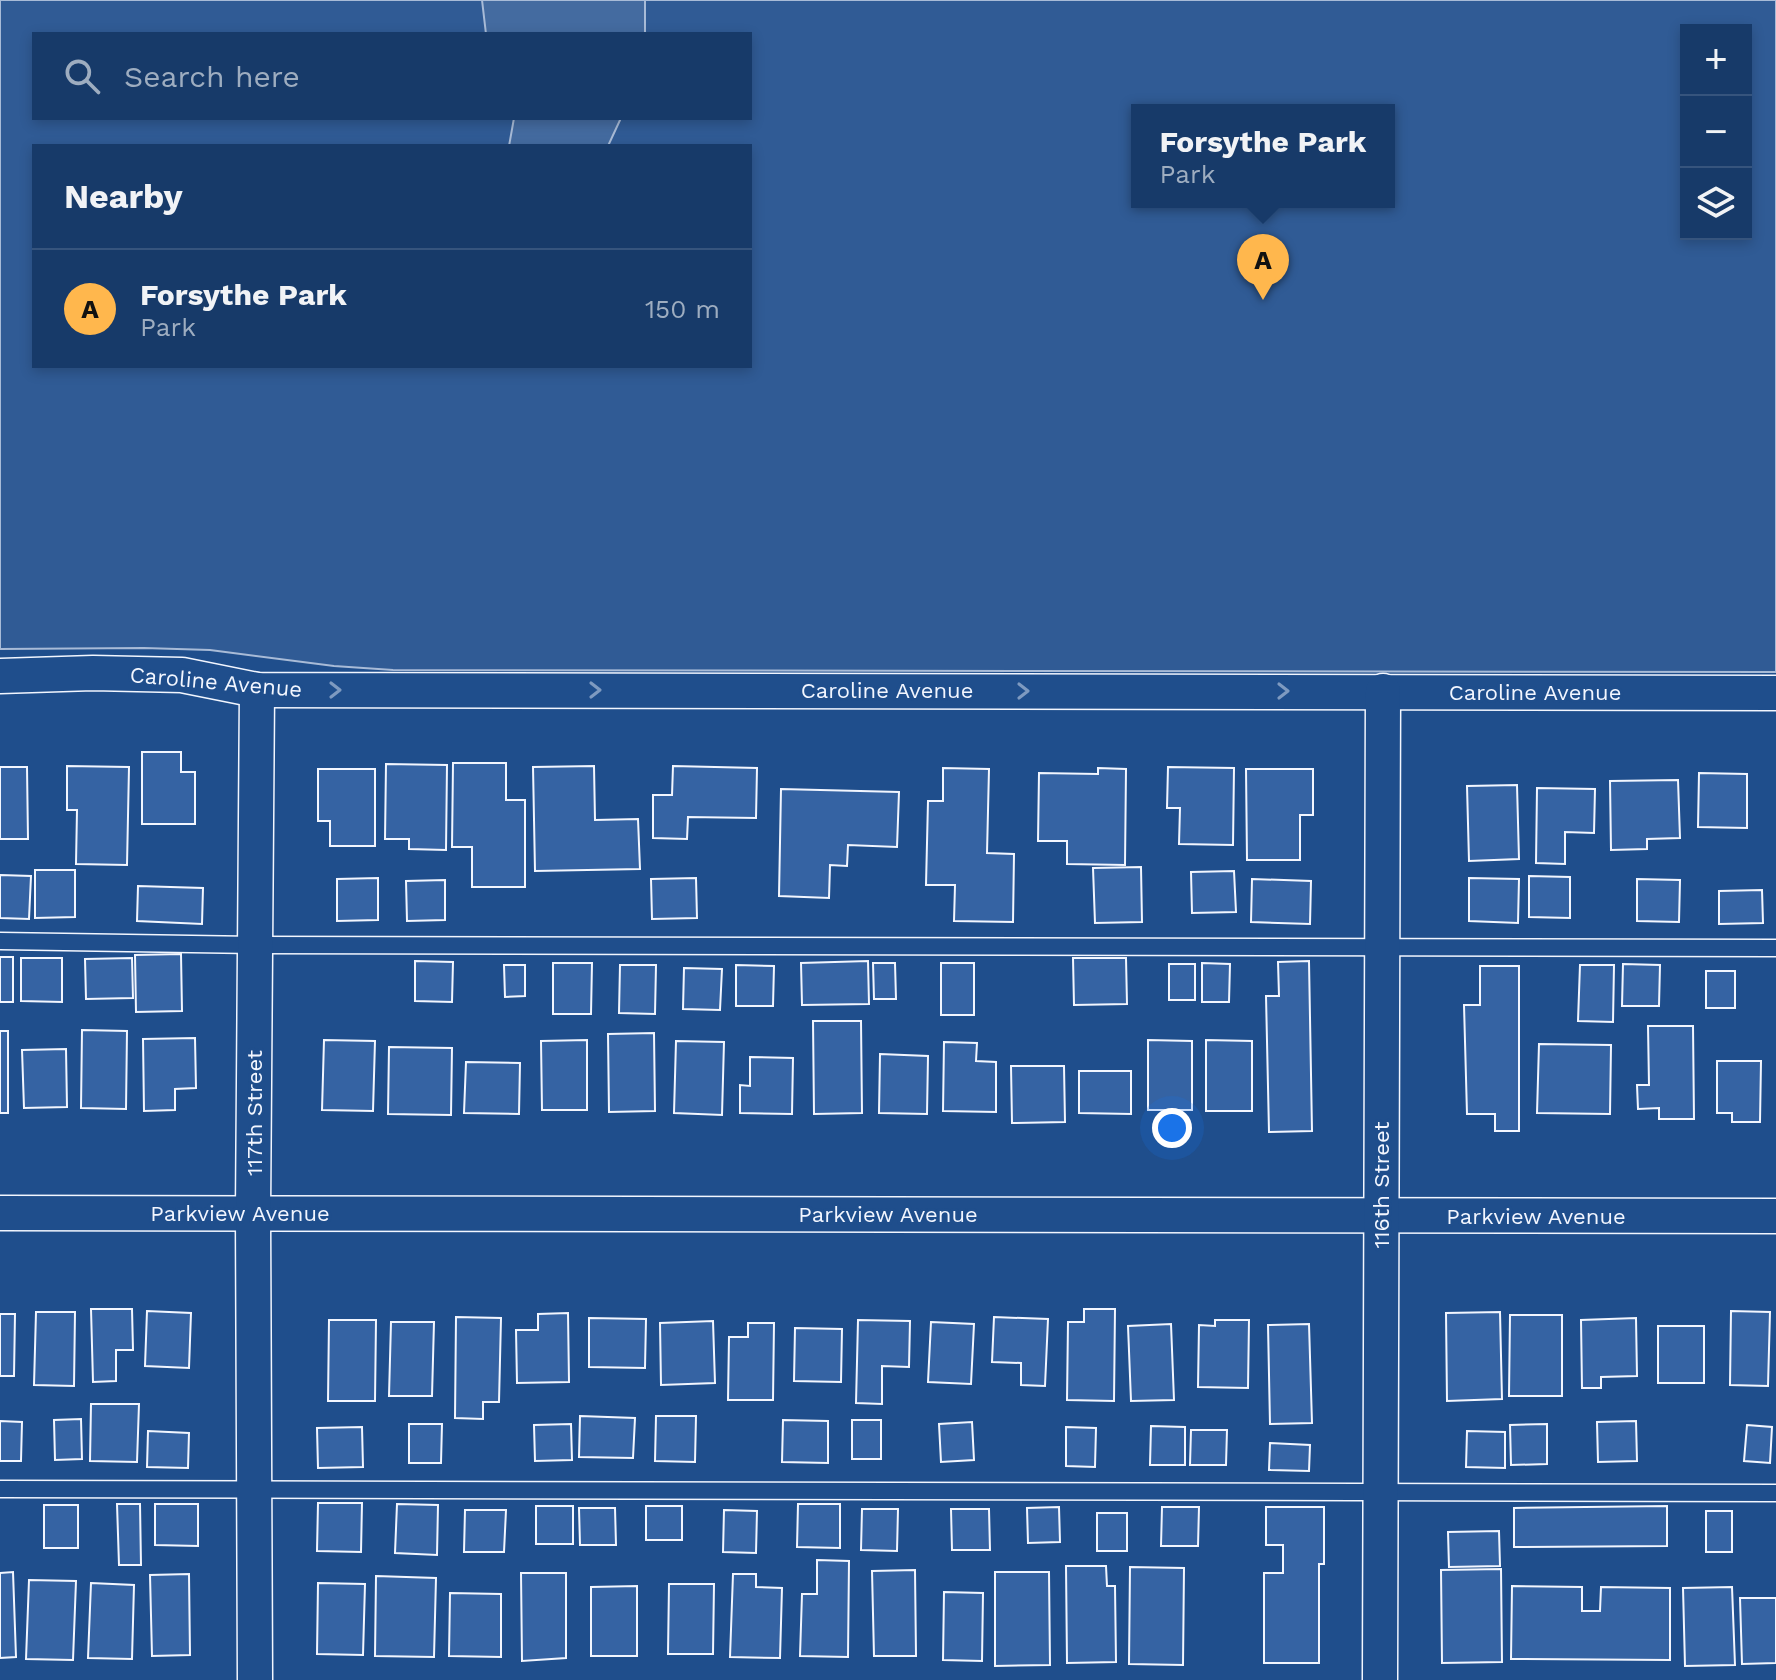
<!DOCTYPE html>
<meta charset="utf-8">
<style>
:root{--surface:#173a69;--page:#244571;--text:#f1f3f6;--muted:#9eadc0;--line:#36547d;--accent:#ffb74d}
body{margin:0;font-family:"Work Sans",sans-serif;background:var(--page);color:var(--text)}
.controls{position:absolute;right:24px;top:24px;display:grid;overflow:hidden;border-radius:0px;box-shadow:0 4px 12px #0003}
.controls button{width:72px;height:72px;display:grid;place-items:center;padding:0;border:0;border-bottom:2px solid var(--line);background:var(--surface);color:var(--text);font:40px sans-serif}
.you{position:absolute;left:1172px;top:1128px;width:28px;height:28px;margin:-20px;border:6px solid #fff;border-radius:50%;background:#1a73e8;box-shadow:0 0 0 12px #1a73e833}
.badge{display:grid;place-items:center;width:52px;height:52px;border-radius:50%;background:var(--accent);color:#111;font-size:26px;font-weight:700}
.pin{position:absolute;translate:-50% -66px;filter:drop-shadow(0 2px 4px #0008)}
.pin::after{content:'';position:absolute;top:42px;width:28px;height:24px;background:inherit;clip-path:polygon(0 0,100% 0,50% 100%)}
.popup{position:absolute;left:1131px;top:104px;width:264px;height:104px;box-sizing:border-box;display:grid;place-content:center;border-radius:0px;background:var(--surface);filter:drop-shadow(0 2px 6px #0005);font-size:26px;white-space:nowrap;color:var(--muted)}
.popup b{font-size:30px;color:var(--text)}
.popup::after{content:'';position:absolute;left:50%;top:100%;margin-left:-16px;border:16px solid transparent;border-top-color:var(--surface)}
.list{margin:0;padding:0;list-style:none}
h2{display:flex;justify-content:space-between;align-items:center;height:104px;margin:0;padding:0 32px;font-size:34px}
h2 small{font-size:26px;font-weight:400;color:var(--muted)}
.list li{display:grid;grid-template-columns:52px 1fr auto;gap:24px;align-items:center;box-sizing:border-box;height:120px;padding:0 32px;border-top:2px solid var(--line)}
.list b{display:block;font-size:30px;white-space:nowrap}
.list p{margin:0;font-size:26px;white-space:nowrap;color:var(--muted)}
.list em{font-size:26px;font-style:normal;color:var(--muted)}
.icon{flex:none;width:44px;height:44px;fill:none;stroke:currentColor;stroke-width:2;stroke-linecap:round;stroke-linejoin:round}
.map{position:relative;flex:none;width:1776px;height:1680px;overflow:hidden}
.search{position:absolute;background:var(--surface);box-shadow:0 4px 12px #0003;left:32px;top:32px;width:720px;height:88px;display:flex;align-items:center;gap:20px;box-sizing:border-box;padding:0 28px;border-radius:0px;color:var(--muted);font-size:30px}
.panel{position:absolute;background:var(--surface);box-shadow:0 4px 12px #0003;left:32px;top:144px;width:720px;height:224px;border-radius:0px}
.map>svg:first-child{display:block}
.built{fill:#305b95;stroke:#a8bbd7;stroke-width:2;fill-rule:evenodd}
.water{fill:#446ba0;stroke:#a8bbd7;stroke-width:2}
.building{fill:#3563a3;stroke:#f2f6ff;stroke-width:2}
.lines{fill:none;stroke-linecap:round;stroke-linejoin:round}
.service-casing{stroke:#f2f6ff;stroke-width:19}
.minor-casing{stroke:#f2f6ff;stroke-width:37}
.service{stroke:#1f4e8c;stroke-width:16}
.minor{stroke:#1f4e8c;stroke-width:34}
.oneway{stroke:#7e9ac0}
.labels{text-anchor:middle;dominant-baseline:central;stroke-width:6;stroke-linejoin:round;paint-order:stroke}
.street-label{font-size:22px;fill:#f2f6ff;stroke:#1f4e8c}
</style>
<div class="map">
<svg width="1776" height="1680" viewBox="0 0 1776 1680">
<rect width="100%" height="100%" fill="#1f4e8c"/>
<path class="built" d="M0,0h1776v672l-1383,-2 -59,-4 -124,-16 -66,-2 -144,1zM1686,30h60v204h-60zM34,34h716v84h-716zM1137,110h252v92h-252zM34,146h716v220h-716z"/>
<g class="water">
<path d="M482,0h163v34h-159z"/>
<path d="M514,118h107l-13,28h-99z"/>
</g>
<g class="building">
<path d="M142,752h39v20h14v52h-53z"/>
<path d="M453,763h53v37h19v87h-53v-40h-20z"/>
<path d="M386,764l61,1 -1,85 -37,-1v-10h-24z"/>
<path d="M67,766l62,1 -2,98 -51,-1 1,-54h-10z"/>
<path d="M594,766l1,54 43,-1 2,50 -105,2 -2,-104z"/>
<path d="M673,766l84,2 -1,50 -68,-1 -1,22 -34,-1v-43h19z"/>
<path d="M0,767h27l1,72h-28z"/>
<path d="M1168,767l66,1 -1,77 -54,-1 1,-36h-13z"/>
<path d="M943,768l46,1 -2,84 27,1 -1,68 -59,-1 1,-36h-29l2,-84h15z"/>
<path d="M1098,768l28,1 -1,96 -58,-1v-23h-29l1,-68 59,1z"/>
<path d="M318,769h57v77h-45v-25h-12z"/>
<path d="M1246,769h67v46h-13v45h-53z"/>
<path d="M1699,773l48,1v54l-49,-1z"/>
<path d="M1678,780l2,58 -33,1v10l-36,1 -1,-69z"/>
<path d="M1517,785l2,74 -50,2 -2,-75z"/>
<path d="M1537,788l58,1 -1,44 -29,-1v32l-29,-1z"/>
<path d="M781,789l118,3 -2,55 -49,-2 -1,21 -17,-1 -1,33 -50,-2z"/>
<path d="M1141,867l1,55 -47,1 -2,-55z"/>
<path d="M35,870h40v47l-40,1z"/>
<path d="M1234,871l2,41 -44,1 -1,-41z"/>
<path d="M0,875l31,1 -2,43 -29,-1z"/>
<path d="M1529,876l41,1v41l-41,-1z"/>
<path d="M378,878v42l-41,1v-42z"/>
<path d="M696,878l1,40 -45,1 -1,-40z"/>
<path d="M1469,878l50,1 -1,44 -49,-2z"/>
<path d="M1252,879l59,2 -1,43 -59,-2z"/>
<path d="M1637,879l43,1 -1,42 -42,-1z"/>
<path d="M445,880v40l-38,1 -1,-40z"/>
<path d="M138,886l65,2 -1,36 -65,-3z"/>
<path d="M1762,890l1,33 -44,1v-33z"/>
<path d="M181,954l1,57 -46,1 -1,-57z"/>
<rect x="0" y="957" width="13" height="45"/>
<path d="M21,958h41v44l-41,-1z"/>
<path d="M132,958l1,40 -47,1 -1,-40z"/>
<path d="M1073,958h53l1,46 -53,1z"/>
<path d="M415,961l38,1 -1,40 -37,-1z"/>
<path d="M868,961l1,43 -67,1 -1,-42z"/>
<path d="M1309,961l3,170 -43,1 -3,-136h13l-1,-34z"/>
<path d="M553,963h39l-1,51h-38z"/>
<path d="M873,963h22l1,36h-22z"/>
<rect x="941" y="963" width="33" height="52"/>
<path d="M1202,963l28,1 -1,38h-27z"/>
<rect x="1169" y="964" width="26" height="36"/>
<path d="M1623,964l37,1 -1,41h-37z"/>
<path d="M504,965h21v31l-20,1z"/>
<path d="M620,965h36l-1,49 -36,-1z"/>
<path d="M736,965l38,1 -1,40h-37z"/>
<path d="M1580,965h34l-1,57 -35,-1z"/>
<path d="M1480,966h39v165h-24v-17h-28l-3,-109h16z"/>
<path d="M684,968l38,1 -2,41 -37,-1z"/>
<rect x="1706" y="971" width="29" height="37"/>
<path d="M813,1021h48l1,92 -48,1z"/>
<path d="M1648,1026h45l1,93h-35v-11l-21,1 -1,-24h12z"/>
<path d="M82,1030l45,1 -1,78 -45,-1z"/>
<rect x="0" y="1031" width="8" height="82"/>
<path d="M654,1033l1,78 -46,1 -1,-78z"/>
<path d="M195,1038l1,50 -21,1v21l-31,1 -1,-72z"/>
<path d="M324,1040l51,1 -2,70 -51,-1z"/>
<path d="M587,1040v70h-45l-1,-69z"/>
<path d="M1148,1040l44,1v69h-44z"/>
<path d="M1206,1040l46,1v70h-46z"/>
<path d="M676,1041l48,1 -2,73 -48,-2z"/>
<path d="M944,1042l33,1 -1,18 20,1v50l-53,-1z"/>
<path d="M1539,1044l72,1 -1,69 -73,-1z"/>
<path d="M389,1047l63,1 -1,67 -63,-1z"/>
<path d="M66,1049l1,58 -43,1 -2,-58z"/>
<path d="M880,1054l48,2 -1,58 -48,-1z"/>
<path d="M750,1057l43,1 -1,56 -52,-1v-28l10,1z"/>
<path d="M1717,1061h44l-1,61h-28v-9h-15z"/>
<path d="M466,1062l54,1 -1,51 -55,-1z"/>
<path d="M1011,1066h53l1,56 -53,1z"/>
<path d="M1079,1071h52v43l-52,-1z"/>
<path d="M91,1309h41l1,41h-17v31l-23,1z"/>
<path d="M1084,1309h31l-1,92 -47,-1 1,-78h16z"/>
<path d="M147,1311l44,2 -2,55 -44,-2z"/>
<path d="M1731,1311l39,1 -2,74 -38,-1z"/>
<path d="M36,1312h39l-1,74 -40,-1z"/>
<path d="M1500,1312l2,87 -55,2 -1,-88z"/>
<path d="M568,1313l1,69 -52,1 -1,-53h22v-16z"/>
<path d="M0,1314h15l-1,62h-14z"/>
<path d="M1510,1315h52v81h-53z"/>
<path d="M456,1317l45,1 -2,84h-16v17l-28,-1z"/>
<path d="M994,1317l54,2 -3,67 -24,-1v-22l-29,-1z"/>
<path d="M589,1318l57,1 -1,49 -56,-1z"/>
<path d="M1636,1318l1,58 -36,1v11h-19l-1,-68z"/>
<path d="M329,1320h47l-1,81h-47z"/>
<path d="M858,1320l52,1 -1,46 -27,-1v38l-26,-1z"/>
<path d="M1215,1320h34l-1,68 -50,-1 1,-62 16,1z"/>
<path d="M713,1321l2,62 -54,2 -1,-62z"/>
<path d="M391,1322h43l-2,74h-43z"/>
<path d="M931,1322l43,2 -3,60 -43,-2z"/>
<path d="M748,1323h26l-1,77h-45l1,-63h19z"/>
<path d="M1171,1324l3,76 -43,1 -3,-75z"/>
<path d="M1309,1324l3,99 -42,1 -2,-99z"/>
<rect x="1658" y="1326" width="46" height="57"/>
<path d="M795,1328l47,1 -1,53 -47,-1z"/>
<path d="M91,1404h48l-2,58 -47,-1z"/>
<path d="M580,1416l55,2 -2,40 -54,-1z"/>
<path d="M656,1416h40l-1,46 -40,-1z"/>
<path d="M81,1419l1,40 -27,1 -1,-40z"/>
<path d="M783,1420l45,1v42l-46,-1z"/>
<rect x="852" y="1420" width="29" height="39"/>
<path d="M0,1421l22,1 -1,39h-21z"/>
<path d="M1636,1421l1,40 -39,1 -1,-40z"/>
<path d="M972,1422l2,38 -33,2 -2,-38z"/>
<path d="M409,1424h33l-1,39h-32z"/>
<path d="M571,1424l1,36 -37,1 -1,-36z"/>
<path d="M1547,1424v40l-36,1 -1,-40z"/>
<path d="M1747,1425l25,2 -2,36 -26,-2z"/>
<path d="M1151,1426l34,1v38h-35z"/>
<path d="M362,1427l1,40 -45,1 -1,-40z"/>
<path d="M1066,1427l30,1 -1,39 -29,-1z"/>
<path d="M1191,1430h36l-1,35h-36z"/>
<path d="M148,1431l41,2 -1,35 -41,-1z"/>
<path d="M1467,1431l38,1v36l-39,-1z"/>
<path d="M1270,1443l40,2 -1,26 -40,-1z"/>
<path d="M318,1503h44l-1,49 -44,-1z"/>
<path d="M117,1504h23l1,61h-22z"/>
<path d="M155,1504h43v42l-43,-1z"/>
<path d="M397,1504l41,1 -1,50 -42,-2z"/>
<path d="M798,1504h42v44l-43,-1z"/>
<rect x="44" y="1505" width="34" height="43"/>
<rect x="536" y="1506" width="37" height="38"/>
<rect x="646" y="1506" width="36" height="34"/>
<path d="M1667,1506v40l-153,1v-39z"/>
<path d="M1059,1507l1,35 -32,1 -1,-35z"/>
<path d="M1162,1507h37l-1,39h-37z"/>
<path d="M1266,1507h58v57h-5v99h-55v-90h19v-28h-17z"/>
<path d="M579,1508h36l1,37h-36z"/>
<path d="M862,1509h36l-1,42 -36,-1z"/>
<path d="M951,1509h38l1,41h-38z"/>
<path d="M465,1510h41l-2,42h-40z"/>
<path d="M724,1510l33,1 -1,42 -33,-1z"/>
<rect x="1706" y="1511" width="26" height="41"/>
<rect x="1097" y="1513" width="30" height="38"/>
<path d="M1499,1531l1,35 -51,1 -1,-35z"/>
<path d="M817,1560l32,1 -1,96 -48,-1 2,-62h15z"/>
<path d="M1066,1566h40l1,20h8l1,76 -49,1z"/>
<path d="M1130,1567l54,1 -1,97 -54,-1z"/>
<path d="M1501,1569l1,93 -60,1 -1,-93z"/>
<path d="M915,1570l1,86h-42l-2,-85z"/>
<path d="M13,1572l3,85 -16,1v-85z"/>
<path d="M995,1572h54l1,93 -55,1z"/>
<path d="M521,1573h45v85l-44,3z"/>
<path d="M189,1574l1,81 -38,1 -2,-81z"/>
<path d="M733,1574h23v13l26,1 -2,70 -50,-1z"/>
<path d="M376,1576l60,2 -2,79 -59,-1z"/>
<path d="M29,1580l47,1 -3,79 -47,-1z"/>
<path d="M91,1583l43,2 -2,74 -44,-1z"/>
<path d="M318,1583l47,1 -2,71 -46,-1z"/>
<path d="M669,1584h45l-1,70h-45z"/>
<path d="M637,1586v70h-46v-69z"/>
<path d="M1512,1586l70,1v24h18l1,-24 69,1v72l-159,-1z"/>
<path d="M1732,1587l3,78 -50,1 -2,-78z"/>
<path d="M944,1592l39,1 -1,68 -39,-1z"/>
<path d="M450,1593l51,1v63l-52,-1z"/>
<path d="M1740,1598h36v65l-34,1z"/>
</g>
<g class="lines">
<defs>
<g id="service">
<path d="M0,941l255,4 1521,3"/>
<path d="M0,1489l1776,4"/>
</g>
<g id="minor">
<path d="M0,676l93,-3 89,2 75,15 1519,3"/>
<path d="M0,1213l1776,3"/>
<path d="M255,1680l-2,-467 4,-523"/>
<path d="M1380,1680l3,-989"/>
</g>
</defs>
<use href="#service" class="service-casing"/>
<use href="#minor" class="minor-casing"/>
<use href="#service" class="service"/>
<use href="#minor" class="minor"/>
</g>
<defs><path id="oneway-chevron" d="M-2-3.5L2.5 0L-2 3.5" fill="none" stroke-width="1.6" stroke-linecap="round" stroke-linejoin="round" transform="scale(2)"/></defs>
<g class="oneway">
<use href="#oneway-chevron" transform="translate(335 690)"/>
<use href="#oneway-chevron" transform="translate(595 690)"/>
<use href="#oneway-chevron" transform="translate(1023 691)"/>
<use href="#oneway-chevron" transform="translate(1283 691)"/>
</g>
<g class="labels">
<g class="street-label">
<text transform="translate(216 682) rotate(5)">Caroline Avenue</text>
<text x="887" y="690">Caroline Avenue</text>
<text x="1535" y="692">Caroline Avenue</text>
<text transform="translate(254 1113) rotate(-90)">117th Street</text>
<text transform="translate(1381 1185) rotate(-90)">116th Street</text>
<text x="240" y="1213">Parkview Avenue</text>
<text x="888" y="1214">Parkview Avenue</text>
<text x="1536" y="1216">Parkview Avenue</text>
</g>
</g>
</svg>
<div class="controls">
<button>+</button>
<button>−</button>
<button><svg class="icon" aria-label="layers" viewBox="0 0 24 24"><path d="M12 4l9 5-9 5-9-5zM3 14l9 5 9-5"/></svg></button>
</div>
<div class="you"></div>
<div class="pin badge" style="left:1263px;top:300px">A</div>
<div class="popup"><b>Forsythe Park</b>Park</div>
<div class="search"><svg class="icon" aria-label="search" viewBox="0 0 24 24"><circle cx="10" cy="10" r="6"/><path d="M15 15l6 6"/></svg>Search here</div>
<section class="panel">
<h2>Nearby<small></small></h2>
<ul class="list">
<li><span class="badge">A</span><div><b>Forsythe Park</b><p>Park</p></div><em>150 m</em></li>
</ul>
</section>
</div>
